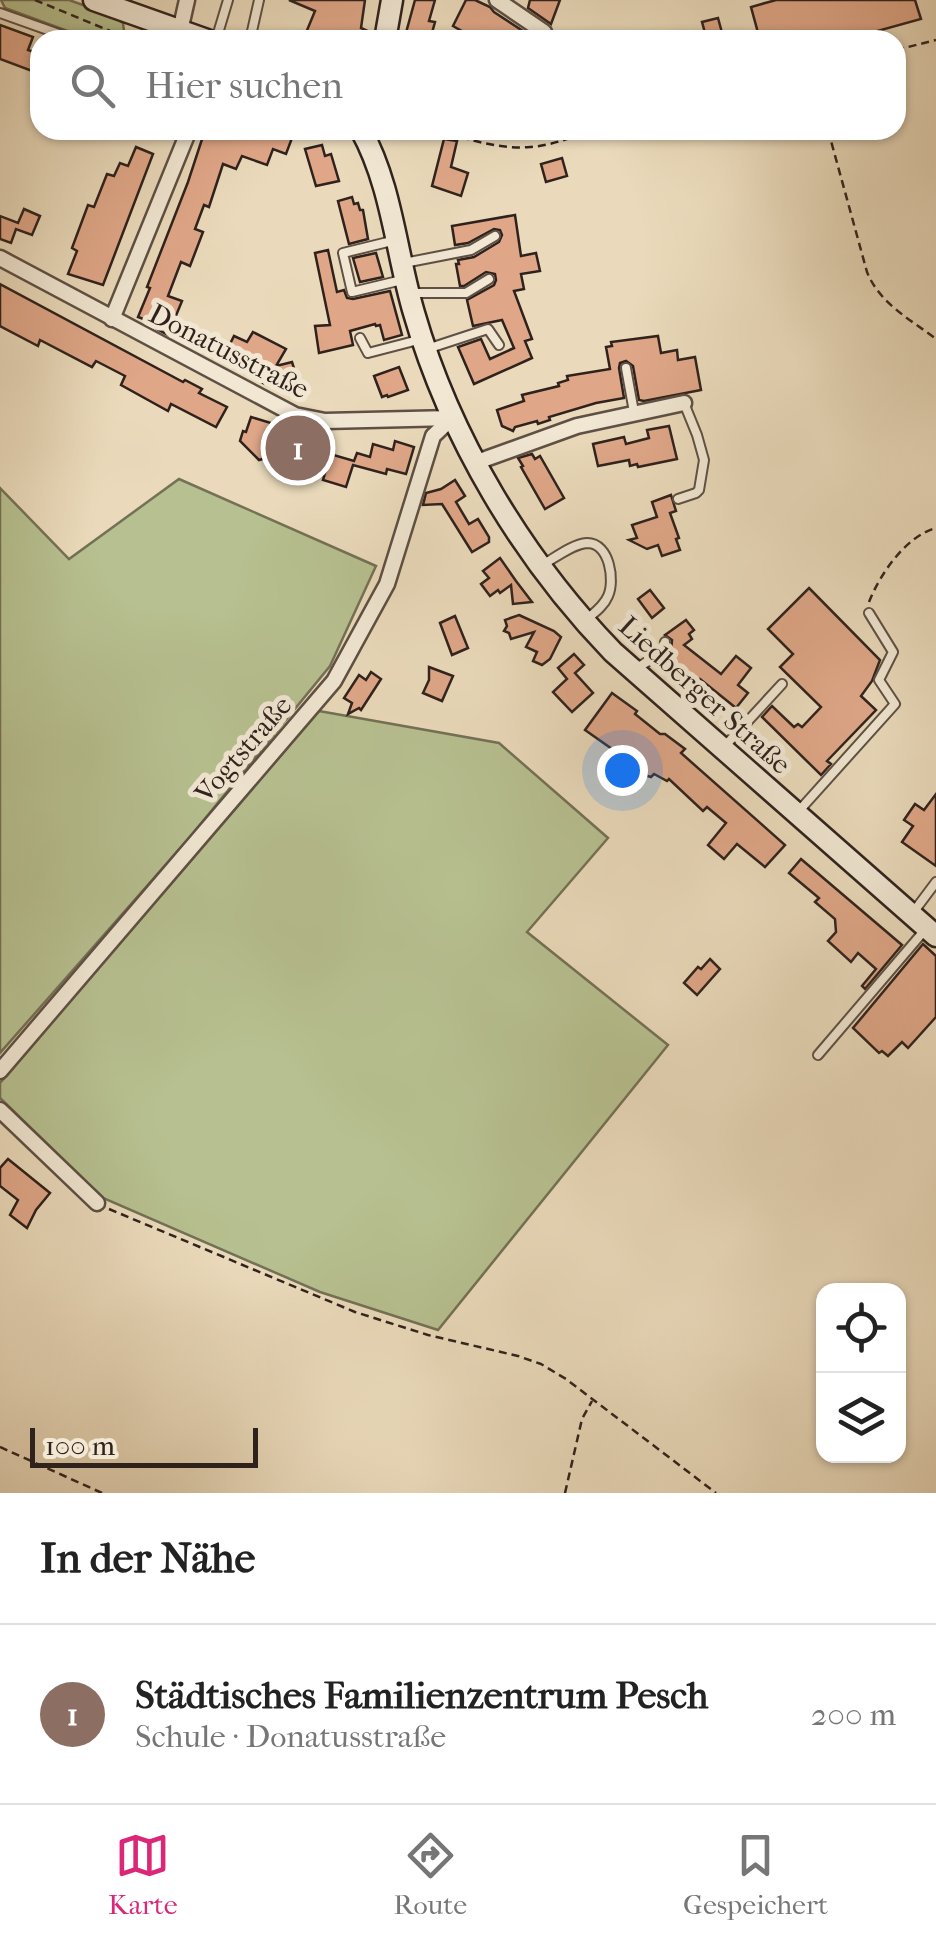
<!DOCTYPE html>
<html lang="de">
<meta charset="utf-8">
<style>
:root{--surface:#fff;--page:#f2f2f2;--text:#222;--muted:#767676;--line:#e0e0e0;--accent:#db2777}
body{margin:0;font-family:"IM FELL French Canon",serif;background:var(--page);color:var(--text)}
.controls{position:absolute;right:30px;bottom:30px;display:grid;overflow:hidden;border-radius:20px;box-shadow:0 2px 8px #0004}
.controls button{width:90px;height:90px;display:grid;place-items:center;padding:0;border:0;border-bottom:2px solid var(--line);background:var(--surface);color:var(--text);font:50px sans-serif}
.scale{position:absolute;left:30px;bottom:25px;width:228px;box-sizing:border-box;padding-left:10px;border:5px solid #2f221d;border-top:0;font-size:28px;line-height:35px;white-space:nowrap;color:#2f221d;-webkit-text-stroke:8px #f1e7d3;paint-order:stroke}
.you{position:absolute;left:622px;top:770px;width:35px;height:35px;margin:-25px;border:8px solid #fff;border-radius:50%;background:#1a73e8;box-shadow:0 0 0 15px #1a73e833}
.badge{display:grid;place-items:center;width:65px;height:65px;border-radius:50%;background:var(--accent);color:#fff;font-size:32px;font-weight:700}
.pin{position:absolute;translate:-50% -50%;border:5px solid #fff;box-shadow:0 2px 10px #0006}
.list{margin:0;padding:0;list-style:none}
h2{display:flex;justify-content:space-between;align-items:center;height:130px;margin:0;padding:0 40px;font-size:42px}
h2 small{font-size:32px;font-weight:400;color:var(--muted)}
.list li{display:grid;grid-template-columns:65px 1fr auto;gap:30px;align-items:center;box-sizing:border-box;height:180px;padding:0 40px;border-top:2px solid var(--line)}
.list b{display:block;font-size:38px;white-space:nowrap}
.list p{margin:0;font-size:32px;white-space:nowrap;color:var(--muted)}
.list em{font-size:32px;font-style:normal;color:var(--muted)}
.icon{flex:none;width:55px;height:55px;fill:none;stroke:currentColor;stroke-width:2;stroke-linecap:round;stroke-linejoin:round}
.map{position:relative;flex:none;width:936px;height:1493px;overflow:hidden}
.search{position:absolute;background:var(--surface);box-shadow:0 2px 8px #0004;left:30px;right:30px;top:30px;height:110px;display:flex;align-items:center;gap:25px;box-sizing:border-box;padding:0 35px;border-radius:30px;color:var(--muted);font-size:38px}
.sheet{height:310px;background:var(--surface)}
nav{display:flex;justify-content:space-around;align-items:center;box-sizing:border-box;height:140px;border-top:2px solid var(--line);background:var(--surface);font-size:28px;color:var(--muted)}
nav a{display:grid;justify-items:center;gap:5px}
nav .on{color:var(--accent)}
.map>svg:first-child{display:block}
.green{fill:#b7c090;stroke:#737156;stroke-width:2.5}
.building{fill:#dfa788;stroke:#2f221d;stroke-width:2.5}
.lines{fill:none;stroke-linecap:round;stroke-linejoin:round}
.lane-casing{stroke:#5e5044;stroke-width:12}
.street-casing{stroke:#5e5044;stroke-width:19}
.secondary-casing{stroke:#2f221d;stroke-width:25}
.path{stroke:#2f221d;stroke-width:2.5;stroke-dasharray:8 5;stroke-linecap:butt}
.lane{stroke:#f1e7d3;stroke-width:8}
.street{stroke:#f1e7d3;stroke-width:14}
.secondary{stroke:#f1e7d3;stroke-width:20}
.labels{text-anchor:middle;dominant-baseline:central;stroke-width:10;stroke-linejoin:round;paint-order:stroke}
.street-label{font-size:28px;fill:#2f221d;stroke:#f1e7d3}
</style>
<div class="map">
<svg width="936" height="1493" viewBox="0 0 936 1493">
<rect width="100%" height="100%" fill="#eadabb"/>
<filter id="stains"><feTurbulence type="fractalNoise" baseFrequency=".002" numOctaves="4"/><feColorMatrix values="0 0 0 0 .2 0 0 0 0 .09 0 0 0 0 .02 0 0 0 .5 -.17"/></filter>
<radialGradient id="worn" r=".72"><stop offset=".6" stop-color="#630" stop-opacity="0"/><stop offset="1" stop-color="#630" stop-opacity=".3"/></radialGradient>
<g class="green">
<path d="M1,0h68l39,14 15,9 2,16 3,1h-36l-87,-32z"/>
<path d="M179,479l197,87 -46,100 -140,171 -190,216v-565l69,71z"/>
<path d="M319,711l180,32 109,95 -81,94 141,113 -230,285 -118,-38 -217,-94 -103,-100v-15z"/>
</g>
<g class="building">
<path d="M289,0h76l-4,28 11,5v7h-69l12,-29z"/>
<path d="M415,0h20l-6,21 6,1 -5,18h-26z"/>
<path d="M466,0h9l15,7 4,5 35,23 -1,5h-50l-25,-14z"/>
<path d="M530,0h30l-9,24 -23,-16z"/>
<path d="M776,0h139l6,19 -76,21h-85l-9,-33z"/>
<path d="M718,18l6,22h-17l-5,-18z"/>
<path d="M0,25l33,12 -5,13 12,4v20l-40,-15z"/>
<path d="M205,130h90l-9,24 -13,-5 -6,16 -25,-9 -6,13 -13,-5 -14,43 -5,-2 -9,24 8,3 -13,34 -9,-4 -13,34 14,5 -14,34 -13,-7 2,-4 -19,-7 12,-29 -3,-1 41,-105z"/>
<path d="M444,139l13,2 -6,26 17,6 -7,23 -29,-10z"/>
<path d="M322,145l3,11 6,-2 8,27 -23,5 -11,-37z"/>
<path d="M136,147l17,7 -50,131 -35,-11 9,-23 -5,-3 16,-43 6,2 13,-33 7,2 6,-13 8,3z"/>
<path d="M562,158l5,18 -21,6 -5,-18z"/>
<path d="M352,197l2,7 4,-1 2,7h3l5,29 -19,5 -11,-43z"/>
<path d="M24,209l16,7 -8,19 -16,-6 -5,14 -11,-4v-23l18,7z"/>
<path d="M515,215l6,41 15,-3 4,18 -19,3 3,15 -10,2 18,48 -7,2 7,17 -58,26 -16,-37 23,-8 9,20 24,-11 -12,-28 -29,6 -6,-26 27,-15 2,-5 -1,-6 -9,-2 -22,14h-4l-4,-22h3l-1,-4 16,-3 25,-15 3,-7 -2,-5 -6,-1 -26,14 -13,2 -3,-19z"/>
<path d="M328,250l9,42 7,-2 3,8 6,1 37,-8 12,44 -18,5 -4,-15 -4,1 -1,-2 -25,7 3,14 -34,8 -4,-27 15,-1 -15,-72z"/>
<path d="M376,253l7,24 -23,5 -7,-24z"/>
<path d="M0,284l183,98 2,-2 17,9 -3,4 28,14 -11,20 -45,-23 -3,7 -47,-26 4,-9 -29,-15 -4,6 -52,-27 -2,6 -38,-20z"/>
<path d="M253,332l33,17 -10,17 16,-4 7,22 -11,4 -10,-5 -1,2h-10l-8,-4 2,-5 -25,-12 2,-4 -13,-6 9,-18 13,6z"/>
<path d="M658,336l3,17 16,-3 1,10 17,-3 6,33 -57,11 -5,-1 -6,-34 -7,-5 -6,2 -1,5 5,30 -28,5 -47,14 1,3 -12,4 -1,-3 -22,6 -2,4 -11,-5 -5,-16 27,-9 -2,-6 37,-9 -1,-3 10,-3 -1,-4 43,-7 -4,-22 6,-1 -1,-4z"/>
<path d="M399,367l9,23 -20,7 -1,-2 -5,2 -8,-21z"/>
<path d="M251,417l20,6 -2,5 56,17 -2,7 31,9 3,-8 13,4 3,-13 20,6 2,-9 19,6 -8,27 -19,-5 -1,5 -33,-9 -7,22 -23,-7 4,-14 -32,5 -8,-8 -10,3 -7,-9 -11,3 -19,-19 3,-10 3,1z"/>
<path d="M669,426l8,33 -39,8 -1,-3 -7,2 -1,-6 -31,6 -5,-22 31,-7 2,7 23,-6 -2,-8z"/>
<path d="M532,454l3,5 5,-3 24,42 -19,11 -24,-42 2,-1 -5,-8z"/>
<path d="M455,480l10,16 -9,6 13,22 9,-5 11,18v5l-17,10 -30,-48 -19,1 3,-12 15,-4z"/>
<path d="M671,495l5,16 -6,2 9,25 -3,1 4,11 -18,6 -4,-11 -11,4 -18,-9 8,-2 -5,-13 25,-8 -5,-15z"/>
<path d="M500,558l16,23 16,21 -19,2 -2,-19 -11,8 -2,-3 -8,6 -9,-12 8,-6 -6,-7z"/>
<path d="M809,588l71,72 -8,21 -11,15 15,14 -49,51 4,3 -10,11 -59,-58 10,-11 22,21 4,-3 4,3 19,-20 -41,-40 13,-13 -25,-25z"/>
<path d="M650,590l14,18 -12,10 -14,-19z"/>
<path d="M519,615l35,16 7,6 -11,22 -8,6 -9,-4 4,-9 -11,-5 8,-15 -23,7 -2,-6 -5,-2 3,-5 -2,-6z"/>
<path d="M455,616l13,32 -16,7 -12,-32z"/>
<path d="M686,620l8,10 -5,4 3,5 -8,6 37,29 15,-18 15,12 -13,17 10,8 -12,15 -36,-29 -5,6 -19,-15 -2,3 -14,-11 11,-10 1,-12 -7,-5z"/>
<path d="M574,654l10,11 -9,8 18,20 -21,19 -19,-20 14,-13 -9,-11z"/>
<path d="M429,667l24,9 -11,25 -19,-8 6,-13z"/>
<path d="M371,672l10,7 -20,31 -2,-2 -11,6 4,-11 -8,-5 15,-23 7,5z"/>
<path d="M612,693l25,18 -2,3 25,20h5l20,15 -4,4 104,92 -20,22 -28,-23 -13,15 -16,-14 18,-22 -19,-16 -4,4 -34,-32 -2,2 -13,-7 -3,3 -7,-2 -9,-11v-4l-16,-13 -4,4 -30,-21z"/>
<path d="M936,794v72l-34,-24 11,-16 -9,-6 11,-16 9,6z"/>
<path d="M801,859l101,86 -37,44 -3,-3 14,-17 -18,-16 -7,9 -23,-21 8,-9 -1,-13 -20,-17 4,-4 -30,-25z"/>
<path d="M923,944l13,12v61l-28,31 -6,-6 -14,14 -6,-5 -3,2 -26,-25z"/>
<path d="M710,959l10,10 -23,26 -13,-12 14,-16 3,2z"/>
<path d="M8,1159l42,34 -14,17 -9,18 -17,-13 8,-15 -18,-14v-18z"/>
</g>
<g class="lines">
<defs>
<g id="lane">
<path d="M0,13l76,27"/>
<path d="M216,40l12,-40"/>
<path d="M250,40l9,-40"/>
<path d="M585,130l2,4"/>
<path d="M396,240l-53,13 9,39 50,-12"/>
<path d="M404,263l67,-13 24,-14"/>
<path d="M413,293h53l23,-14"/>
<path d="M360,338l8,15 54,-14"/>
<path d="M430,348l58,-19 11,16"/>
<path d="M626,368l8,44"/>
<path d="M678,499l18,-6 3,-3 5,-30 -7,-25 -13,-32"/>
<path d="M544,564c12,-7 29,-20 43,-21 23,0 28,38 21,53 -4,10 -14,17 -22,24"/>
<path d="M634,670l30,-19 1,-9"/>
<path d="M724,747l58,-63"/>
<path d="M797,813l98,-109 -16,-24 14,-28 -24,-39"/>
<path d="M912,914l24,-32"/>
<path d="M818,1055l106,-124"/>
</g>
<g id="street">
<path d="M497,0l47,32 -5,8"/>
<path d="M180,31l7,-31"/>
<path d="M0,258l295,157 30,6 127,-3"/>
<path d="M112,319l77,-189"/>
<path d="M477,462l100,-36 107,-23"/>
<path d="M0,1071l334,-390 53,-97 46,-148 19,-18"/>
<path d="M0,1110l97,93"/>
</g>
<g id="secondary">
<path d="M94,0l113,40"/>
<path d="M385,40l7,-40"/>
<path d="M361,130c31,56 35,123 53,183 36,125 109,246 199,339l323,284"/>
</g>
</defs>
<use href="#lane" class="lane-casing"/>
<use href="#street" class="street-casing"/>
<use href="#secondary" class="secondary-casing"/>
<g class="path">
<path d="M35,0l97,40"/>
<path d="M896,50l40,-10"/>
<path d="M436,130c30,8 62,20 94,17 16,-1 31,-6 46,-11"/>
<path d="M828,130l39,142c13,32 43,47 69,67"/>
<path d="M869,602c11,-28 37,-66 67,-74"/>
<path d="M109,1209l246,103 73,23 90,21 23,8 25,15 150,114"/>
<path d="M0,1447l102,46"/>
<path d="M565,1493l17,-74 10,-18"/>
</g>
<use href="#lane" class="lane"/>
<use href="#street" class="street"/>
<use href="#secondary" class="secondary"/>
</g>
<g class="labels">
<g class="street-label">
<text transform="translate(229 351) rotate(27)">Donatusstraße</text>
<text transform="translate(705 695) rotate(42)">Liedberger Straße</text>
<text transform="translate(243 749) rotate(-49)">Vogtstraße</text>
</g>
</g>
<rect width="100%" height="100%" filter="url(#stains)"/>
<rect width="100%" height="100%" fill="url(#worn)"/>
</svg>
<div class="controls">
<button><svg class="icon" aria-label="locate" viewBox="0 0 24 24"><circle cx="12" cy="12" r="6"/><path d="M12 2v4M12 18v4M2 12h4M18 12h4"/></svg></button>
<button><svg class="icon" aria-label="layers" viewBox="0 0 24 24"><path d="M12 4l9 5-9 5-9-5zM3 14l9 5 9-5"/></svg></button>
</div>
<div class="scale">100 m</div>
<div class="you"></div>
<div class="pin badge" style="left:298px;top:448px;background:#8d6e63">1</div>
<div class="search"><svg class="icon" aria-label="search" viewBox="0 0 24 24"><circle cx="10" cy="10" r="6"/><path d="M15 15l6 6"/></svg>Hier suchen</div>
</div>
<section class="sheet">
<h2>In der Nähe<small></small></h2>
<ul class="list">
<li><span class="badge" style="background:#8d6e63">1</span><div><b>Städtisches Familienzentrum Pesch</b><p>Schule · Donatusstraße</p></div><em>200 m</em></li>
</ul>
</section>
<nav>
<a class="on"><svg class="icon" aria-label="map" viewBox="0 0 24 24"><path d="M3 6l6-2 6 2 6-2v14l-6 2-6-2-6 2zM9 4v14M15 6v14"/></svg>Karte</a>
<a><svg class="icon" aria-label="directions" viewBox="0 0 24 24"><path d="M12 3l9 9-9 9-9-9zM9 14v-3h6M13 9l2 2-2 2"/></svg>Route</a>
<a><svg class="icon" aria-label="saved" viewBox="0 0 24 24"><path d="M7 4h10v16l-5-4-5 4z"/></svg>Gespeichert</a>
</nav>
